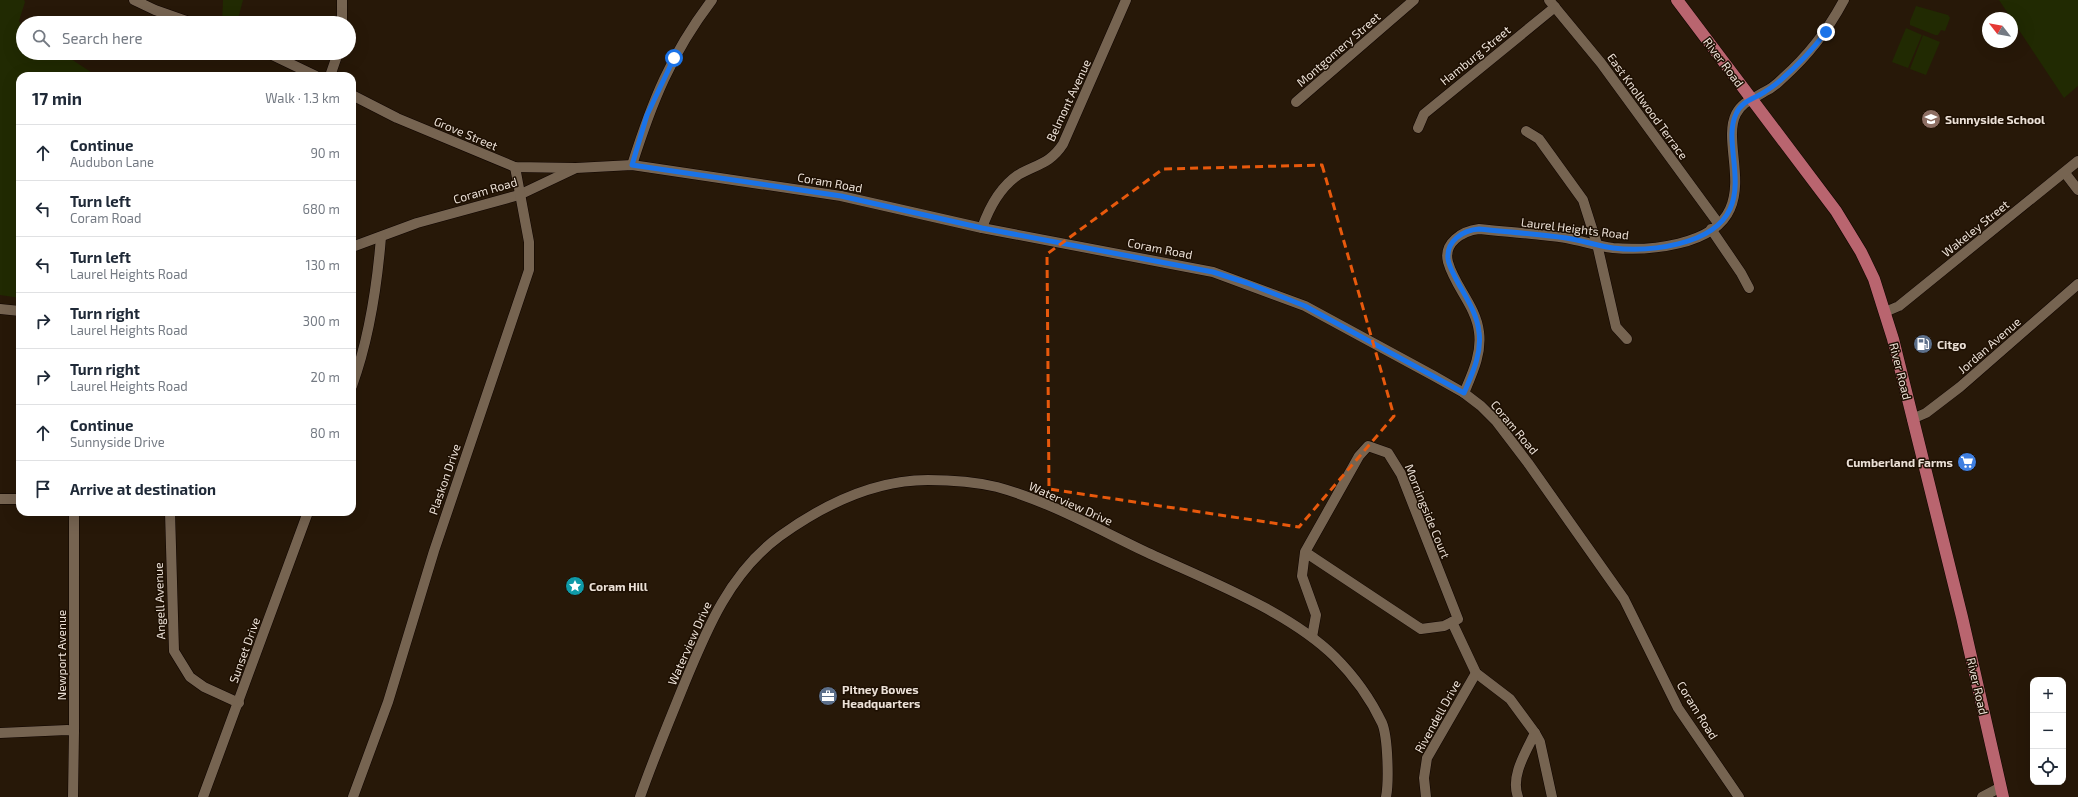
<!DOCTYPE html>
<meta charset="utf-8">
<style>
:root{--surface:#fff;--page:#f6f6f7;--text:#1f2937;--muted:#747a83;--line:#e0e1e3}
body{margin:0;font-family:"Exo 2",sans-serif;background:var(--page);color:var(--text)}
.controls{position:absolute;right:12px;bottom:12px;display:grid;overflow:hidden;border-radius:8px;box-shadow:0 4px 16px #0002}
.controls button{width:36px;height:36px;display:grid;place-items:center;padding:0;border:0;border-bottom:1px solid var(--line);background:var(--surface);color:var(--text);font:20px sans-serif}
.compass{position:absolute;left:1982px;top:12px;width:36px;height:36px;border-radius:50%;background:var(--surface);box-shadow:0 4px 16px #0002;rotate:301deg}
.stop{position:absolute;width:12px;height:12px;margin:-9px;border:3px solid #1a73e8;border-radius:50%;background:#fff}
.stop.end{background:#1a73e8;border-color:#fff;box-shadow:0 1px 4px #0008}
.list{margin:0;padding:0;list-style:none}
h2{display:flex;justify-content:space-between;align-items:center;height:52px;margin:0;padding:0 16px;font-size:17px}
h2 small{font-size:13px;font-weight:400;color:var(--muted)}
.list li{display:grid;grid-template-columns:26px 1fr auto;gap:12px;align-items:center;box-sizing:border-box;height:56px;padding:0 16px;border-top:1px solid var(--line)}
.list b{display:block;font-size:15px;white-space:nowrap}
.list p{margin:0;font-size:13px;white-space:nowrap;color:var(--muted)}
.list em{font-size:13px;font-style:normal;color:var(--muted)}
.icon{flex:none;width:22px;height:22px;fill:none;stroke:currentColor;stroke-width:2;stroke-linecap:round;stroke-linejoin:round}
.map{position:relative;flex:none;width:2078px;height:797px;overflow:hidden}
.search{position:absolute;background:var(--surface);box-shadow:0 4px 16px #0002;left:16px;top:16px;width:340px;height:44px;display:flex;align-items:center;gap:10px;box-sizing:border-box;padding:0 14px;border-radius:22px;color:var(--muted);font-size:15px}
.panel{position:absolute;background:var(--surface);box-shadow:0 4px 16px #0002;left:16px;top:72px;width:340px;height:444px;border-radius:12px}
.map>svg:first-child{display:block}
.green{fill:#212a02}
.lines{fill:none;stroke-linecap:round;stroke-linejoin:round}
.minor-casing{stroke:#0f0400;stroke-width:11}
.major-casing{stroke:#0f0400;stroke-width:13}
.minor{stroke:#766451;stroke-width:10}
.major{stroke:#b9656f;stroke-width:12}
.route{stroke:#1a73e8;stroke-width:5}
.marked{fill:none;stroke:#e8590c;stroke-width:3;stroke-dasharray:8 5;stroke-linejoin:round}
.labels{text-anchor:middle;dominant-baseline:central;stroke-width:3;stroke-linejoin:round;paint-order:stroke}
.street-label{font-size:12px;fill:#ece1d7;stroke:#1d0f02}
.poi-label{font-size:12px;font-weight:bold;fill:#ece1d7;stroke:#1d0f02;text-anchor:start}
</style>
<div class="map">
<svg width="2078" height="797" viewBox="0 0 2078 797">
<rect width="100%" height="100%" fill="#271808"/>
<g class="green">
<path d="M0,0h24l1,2 -6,19 4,7v25h49l-1,6 26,17h-77v222l-20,-3z"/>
<path d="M223,0h20l-6,23h-15z"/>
<path d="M1999,0h79v86l-14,12z"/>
<path d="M1916,6l32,9 2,3 -5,13 -4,-1 -3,5h-3l-25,-10v-4z"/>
<path d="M1906,28l16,7 -14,33 -16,-6z"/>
<path d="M1923,35l17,7 -14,33 -16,-6z"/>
</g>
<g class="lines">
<defs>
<g id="minor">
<path d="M134,0l21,10 37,13"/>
<path d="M1549,0l52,63 117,160"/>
<path d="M342,23v-23"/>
<path d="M268,53l48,23"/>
<path d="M330,76l8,-23"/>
<path d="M352,95l45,23 118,49 60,1"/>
<path d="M1296,102l118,-102"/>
<path d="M1418,128l6,-14 131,-107"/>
<path d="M1526,131l13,8 44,61 14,44 19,83 11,12"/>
<path d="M632,165c20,-63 39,-111 80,-165"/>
<path d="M2065,173l13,17"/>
<path d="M982,228c7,-20 17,-40 36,-53 19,-11 32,-11 45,-31l63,-144"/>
<path d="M1711,229l30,44 8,15"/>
<path d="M352,247l65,-24 102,-28 57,-27 56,-3 209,31 141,32 231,44 92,34 129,70 30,17 17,13 15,15 32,42 96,136 54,109 61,89"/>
<path d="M0,309l20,2"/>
<path d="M1885,312l14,-6 179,-145"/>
<path d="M352,386c17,-47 25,-99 29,-149"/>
<path d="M1464,393c8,-19 18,-39 15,-61 -3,-26 -24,-45 -31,-70 -5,-19 14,-31 31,-33 29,3 58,5 87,9 16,3 31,8 47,10 35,3 101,-2 117,-39 14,-31 -6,-71 6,-95 6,-12 17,-15 28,-22 7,-3 14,-9 19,-14 26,-23 45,-48 61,-78"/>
<path d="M1912,419l14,-6 34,-26 118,-103"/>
<path d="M0,499h20"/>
<path d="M170,512l4,139 16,26 14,10 35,16"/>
<path d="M1305,552l116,77 23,-3 14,-7 -57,-145 -13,-21 -20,-7 -9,10 -54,96 -3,24 14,39 -4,22"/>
<path d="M1452,622l24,51 34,26 25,34"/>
<path d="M0,733l67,-3 7,1"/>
<path d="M73,797l1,-66v-219"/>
<path d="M203,797l105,-285"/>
<path d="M353,797l35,-95 46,-151 95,-281v-28l-14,-75"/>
<path d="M640,797c13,-37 28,-73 43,-110 23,-56 46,-114 97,-151 43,-31 94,-56 148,-56 22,0 48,2 69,7 51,14 99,41 147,64 62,29 143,59 191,106 18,18 36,43 47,66 6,14 7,59 4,74"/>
<path d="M1426,797l-2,-19 3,-20 49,-85"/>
<path d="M1518,797c-8,-21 8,-45 17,-64l5,9 12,55"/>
<path d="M1982,797l19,-10"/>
</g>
<path id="major" d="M1677,0l159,211 25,41 13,27 19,60 69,278 41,180"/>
</defs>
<use href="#minor" class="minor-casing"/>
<use href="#major" class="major-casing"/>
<use href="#minor" class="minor"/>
<use href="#major" class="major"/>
</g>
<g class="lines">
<path class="route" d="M674,58l-27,57 -15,50 209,31 141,32 231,44 34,11 58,23 159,87c8,-19 18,-39 15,-61 -2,-19 -14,-36 -23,-53 -3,-6 -7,-13 -8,-20 -2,-18 15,-29 31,-30 29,3 58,5 87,9 16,2 31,8 47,10 35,4 100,-2 117,-39 14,-30 -6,-70 6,-95 6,-14 19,-15 30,-23 6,-4 12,-8 17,-13 16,-14 30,-29 43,-46"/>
</g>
<path class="marked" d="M1322,165l72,251 -95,111 -250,-38 -2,-235 116,-85z"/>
<defs>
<symbol id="school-disc" viewBox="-11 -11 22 22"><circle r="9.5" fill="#8d6e63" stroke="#1d0f02"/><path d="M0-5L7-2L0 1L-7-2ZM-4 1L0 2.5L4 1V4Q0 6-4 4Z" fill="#fff"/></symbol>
<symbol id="fuel-disc" viewBox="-11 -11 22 22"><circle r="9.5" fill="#5c6f8a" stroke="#1d0f02"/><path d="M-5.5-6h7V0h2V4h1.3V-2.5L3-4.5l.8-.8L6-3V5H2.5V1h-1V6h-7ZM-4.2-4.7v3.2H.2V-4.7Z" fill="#fff"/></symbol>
<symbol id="supermarket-disc" viewBox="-11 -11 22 22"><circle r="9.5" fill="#3f7fe0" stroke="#1d0f02"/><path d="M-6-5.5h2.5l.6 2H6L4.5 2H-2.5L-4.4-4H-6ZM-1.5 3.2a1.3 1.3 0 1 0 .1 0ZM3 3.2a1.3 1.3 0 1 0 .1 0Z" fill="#fff"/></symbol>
<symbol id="sight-disc" viewBox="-11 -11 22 22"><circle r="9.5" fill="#0f9aa8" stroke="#1d0f02"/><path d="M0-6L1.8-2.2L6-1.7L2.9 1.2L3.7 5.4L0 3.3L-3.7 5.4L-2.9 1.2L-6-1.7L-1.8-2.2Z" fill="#fff"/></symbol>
<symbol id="office-disc" viewBox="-11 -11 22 22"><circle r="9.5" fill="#5c6f8a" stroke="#1d0f02"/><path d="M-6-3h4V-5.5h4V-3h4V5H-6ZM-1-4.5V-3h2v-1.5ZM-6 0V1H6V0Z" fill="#fff"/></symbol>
</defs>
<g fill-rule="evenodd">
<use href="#school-disc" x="1920" y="108" width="22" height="22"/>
<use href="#fuel-disc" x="1912" y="333" width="22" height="22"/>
<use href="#supermarket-disc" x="1956" y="451" width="22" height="22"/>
<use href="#sight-disc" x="564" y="575" width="22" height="22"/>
<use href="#office-disc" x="817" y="685" width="22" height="22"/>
</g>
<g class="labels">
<g class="street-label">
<text transform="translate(1338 49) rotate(-41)">Montgomery Street</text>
<text transform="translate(1475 55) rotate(-39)">Hamburg Street</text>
<text transform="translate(1724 62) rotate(53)">River Road</text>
<text transform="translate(1068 100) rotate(-65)">Belmont Avenue</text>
<text transform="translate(1648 106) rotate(54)">East Knollwood Terrace</text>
<text transform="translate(466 133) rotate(23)">Grove Street</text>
<text transform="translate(830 182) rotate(10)">Coram Road</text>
<text transform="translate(485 190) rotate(-16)">Coram Road</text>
<text transform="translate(1575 228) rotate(7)">Laurel Heights Road</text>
<text transform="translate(1975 228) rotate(-39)">Wakeley Street</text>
<text transform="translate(1160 248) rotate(11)">Coram Road</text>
<text transform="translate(1989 345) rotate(-41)">Jordan Avenue</text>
<text transform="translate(1901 371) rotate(76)">River Road</text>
<text transform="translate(1515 427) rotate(50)">Coram Road</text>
<text transform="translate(444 479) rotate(-71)">Plaskon Drive</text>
<text transform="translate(1071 503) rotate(24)">Waterview Drive</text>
<text transform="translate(1428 511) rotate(68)">Morningside Court</text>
<text transform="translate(159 601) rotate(-92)">Angell Avenue</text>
<text transform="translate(689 643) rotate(-66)">Waterview Drive</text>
<text transform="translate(244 650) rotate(-70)">Sunset Drive</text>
<text transform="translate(61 655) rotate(-90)">Newport Avenue</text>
<text transform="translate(1978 686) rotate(77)">River Road</text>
<text transform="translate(1698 710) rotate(58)">Coram Road</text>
<text transform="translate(1437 716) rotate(-61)">Rivendell Drive</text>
</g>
<g class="poi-label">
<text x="1945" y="119">Sunnyside School</text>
<text x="1937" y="344">Citgo</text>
<text x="1953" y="462" text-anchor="end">Cumberland Farms</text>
<text x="589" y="586">Coram Hill</text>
<text x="842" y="689">Pitney Bowes<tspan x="842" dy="14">Headquarters</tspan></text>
</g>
</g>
</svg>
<div class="controls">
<button>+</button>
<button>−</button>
<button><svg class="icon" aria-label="locate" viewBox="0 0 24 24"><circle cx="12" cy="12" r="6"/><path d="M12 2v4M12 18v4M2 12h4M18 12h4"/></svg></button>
</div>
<svg class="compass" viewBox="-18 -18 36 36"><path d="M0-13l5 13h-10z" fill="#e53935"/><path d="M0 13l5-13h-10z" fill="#747a83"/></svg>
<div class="stop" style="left:674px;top:58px"></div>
<div class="stop end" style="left:1826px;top:32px"></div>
<div class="search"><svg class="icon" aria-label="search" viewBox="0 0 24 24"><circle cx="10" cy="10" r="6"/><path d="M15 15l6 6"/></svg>Search here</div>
<section class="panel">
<h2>17 min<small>Walk · 1.3 km</small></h2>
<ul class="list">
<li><svg class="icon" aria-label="ahead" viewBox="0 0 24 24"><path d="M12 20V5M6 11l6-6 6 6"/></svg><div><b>Continue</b><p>Audubon Lane</p></div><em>90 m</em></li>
<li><svg class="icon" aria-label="left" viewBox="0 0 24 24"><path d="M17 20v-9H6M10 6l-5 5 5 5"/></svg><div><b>Turn left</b><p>Coram Road</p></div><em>680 m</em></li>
<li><svg class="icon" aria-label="left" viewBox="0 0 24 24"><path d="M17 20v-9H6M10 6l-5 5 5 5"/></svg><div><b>Turn left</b><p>Laurel Heights Road</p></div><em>130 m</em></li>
<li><svg class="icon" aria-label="right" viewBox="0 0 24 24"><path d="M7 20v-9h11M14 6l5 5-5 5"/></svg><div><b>Turn right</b><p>Laurel Heights Road</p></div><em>300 m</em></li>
<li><svg class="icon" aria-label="right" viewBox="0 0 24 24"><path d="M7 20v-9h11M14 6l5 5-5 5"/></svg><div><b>Turn right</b><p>Laurel Heights Road</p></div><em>20 m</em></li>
<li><svg class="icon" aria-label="ahead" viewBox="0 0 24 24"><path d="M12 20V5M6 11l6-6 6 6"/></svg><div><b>Continue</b><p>Sunnyside Drive</p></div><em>80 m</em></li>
<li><svg class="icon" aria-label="arrive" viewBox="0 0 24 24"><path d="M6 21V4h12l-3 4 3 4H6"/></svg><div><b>Arrive at destination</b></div></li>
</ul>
</section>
</div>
